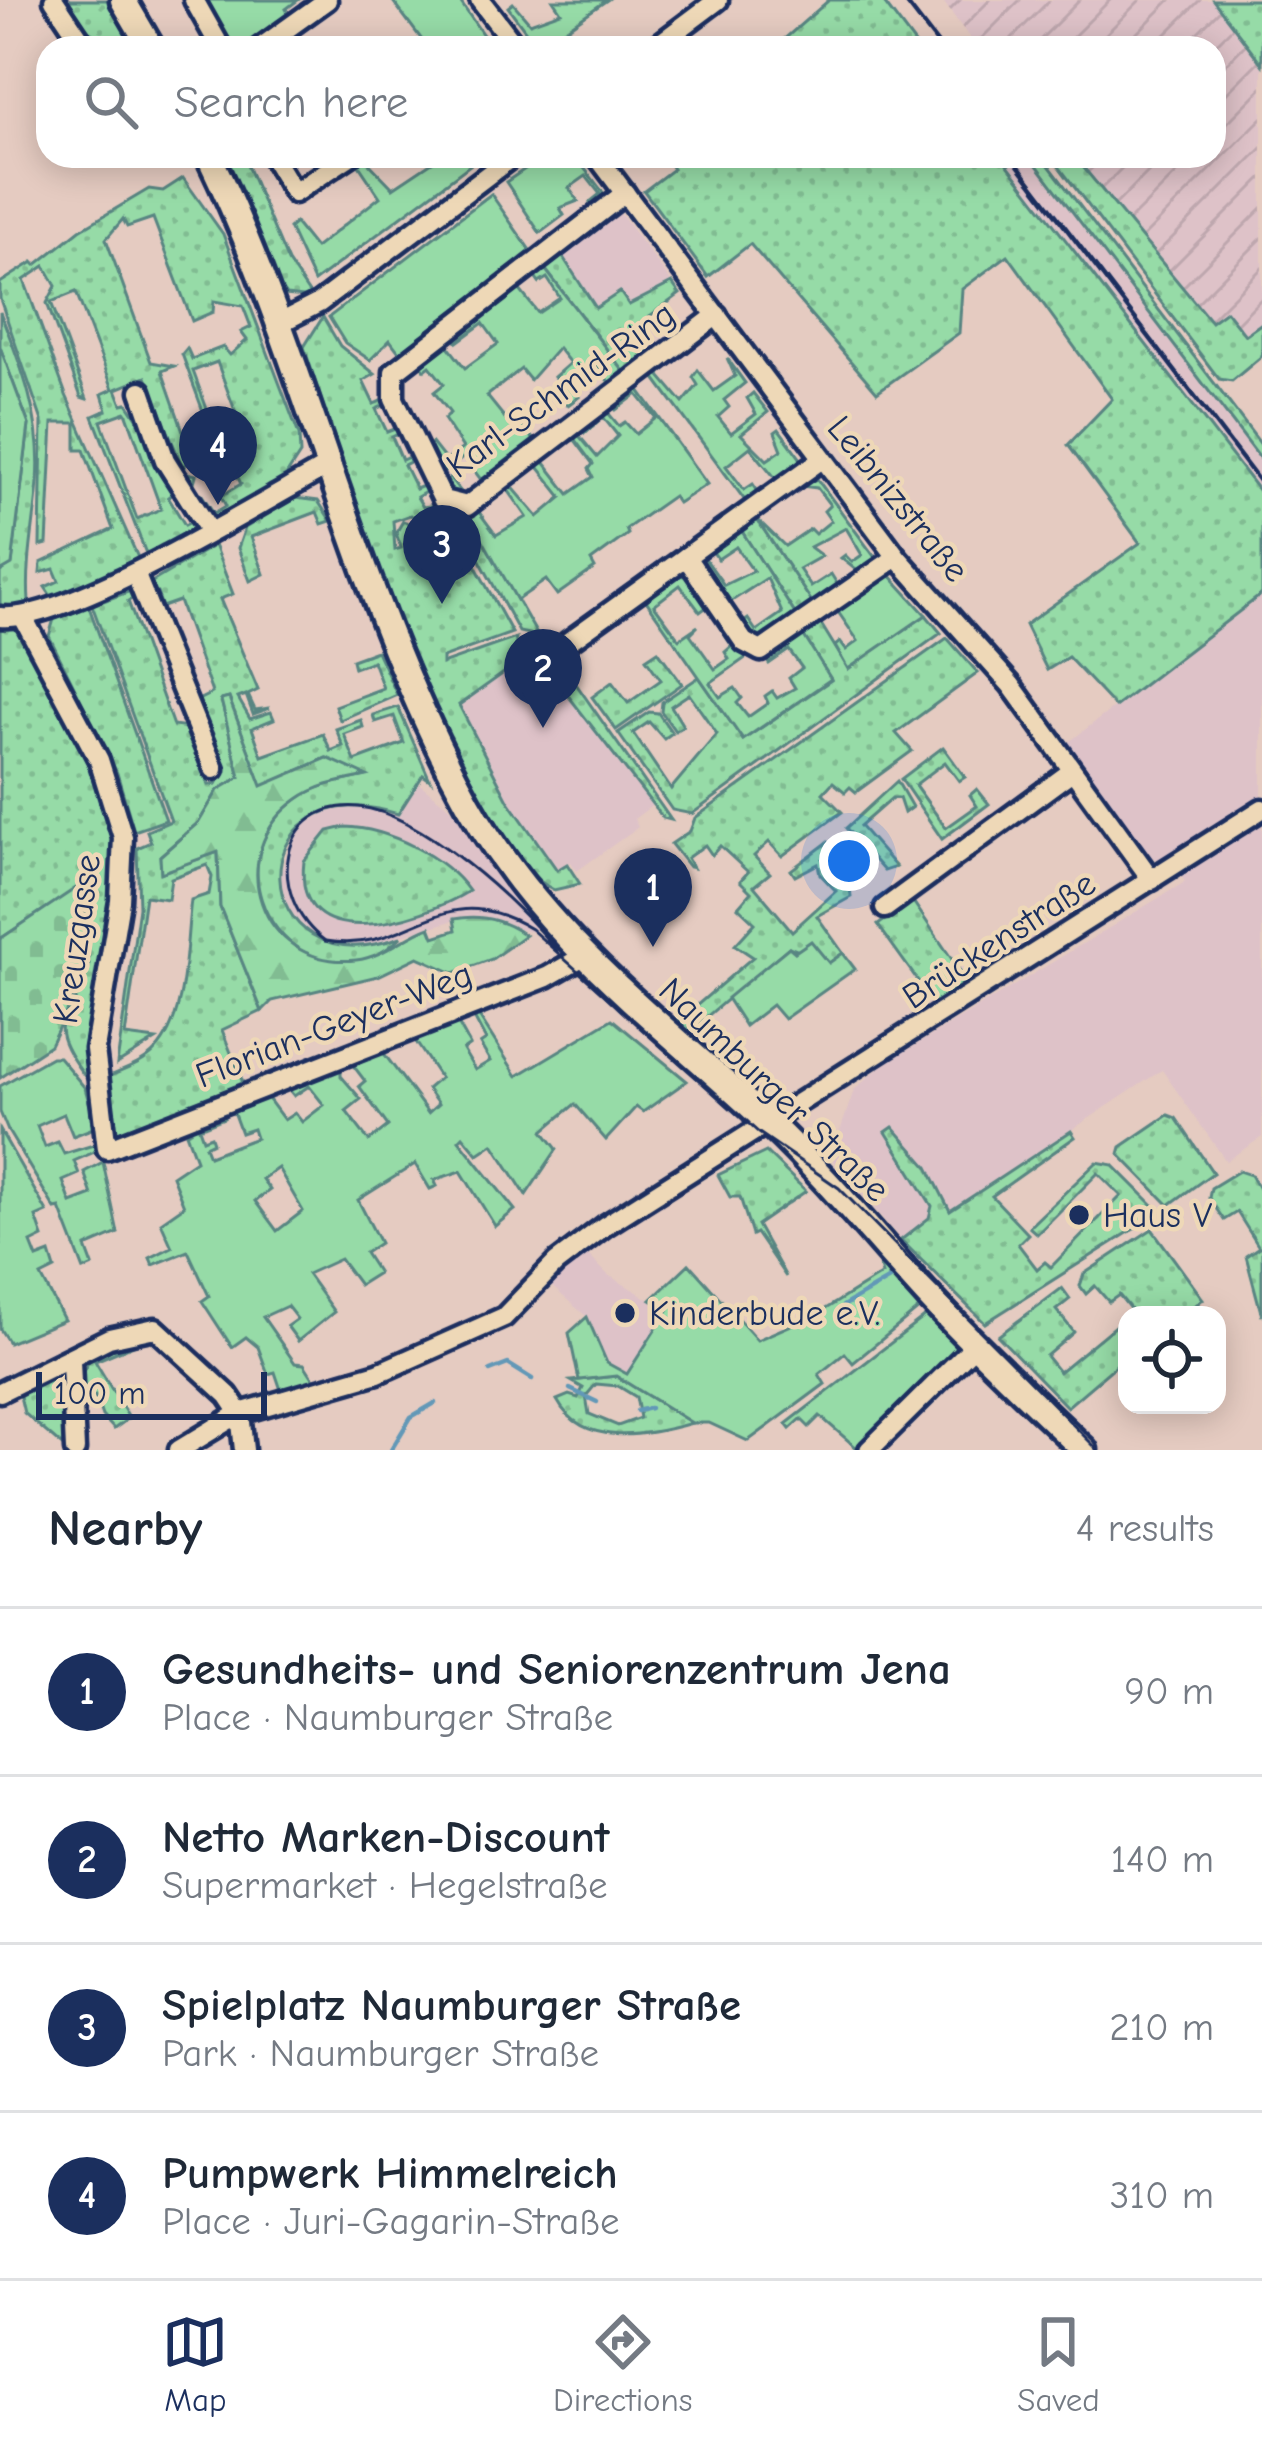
<!DOCTYPE html>
<meta charset="utf-8">
<style>
:root{--surface:#fff;--page:#f2f2f3;--text:#1f2937;--muted:#747a83;--line:#e0e1e3;--accent:#1b2f5e}
body{margin:0;font-family:"Comic Neue",sans-serif;background:var(--page);color:var(--text)}
.controls{position:absolute;right:36px;bottom:36px;display:grid;overflow:hidden;border-radius:24px;box-shadow:0 6px 30px #0003}
.controls button{width:108px;height:108px;display:grid;place-items:center;padding:0;border:0;border-bottom:3px solid var(--line);background:var(--surface);color:var(--text);font:60px sans-serif}
.scale{position:absolute;left:36px;bottom:30px;width:231px;box-sizing:border-box;padding-left:12px;border:6px solid #1b2f5e;border-top:0;font-size:33px;line-height:42px;white-space:nowrap;color:#1b2f5e;-webkit-text-stroke:9px #eed8b7;paint-order:stroke}
.you{position:absolute;left:849px;top:861px;width:42px;height:42px;margin:-30px;border:9px solid #fff;border-radius:50%;background:#1a73e8;box-shadow:0 0 0 18px #1a73e833}
.badge{display:grid;place-items:center;width:78px;height:78px;border-radius:50%;background:var(--accent);color:#fff;font-size:39px;font-weight:700}
.pin{position:absolute;translate:-50% -99px;filter:drop-shadow(0 3px 6px #0008)}
.pin::after{content:'';position:absolute;top:63px;width:42px;height:36px;background:inherit;clip-path:polygon(0 0,100% 0,50% 100%)}
.list{margin:0;padding:0;list-style:none}
h2{display:flex;justify-content:space-between;align-items:center;height:156px;margin:0;padding:0 48px;font-size:51px}
h2 small{font-size:39px;font-weight:400;color:var(--muted)}
.list li{display:grid;grid-template-columns:78px 1fr auto;gap:36px;align-items:center;box-sizing:border-box;height:168px;padding:0 48px;border-top:3px solid var(--line)}
.list b{display:block;font-size:45px;white-space:nowrap}
.list p{margin:0;font-size:39px;white-space:nowrap;color:var(--muted)}
.list em{font-size:39px;font-style:normal;color:var(--muted)}
.icon{flex:none;width:66px;height:66px;fill:none;stroke:currentColor;stroke-width:2;stroke-linecap:round;stroke-linejoin:round}
.map{position:relative;flex:none;width:1262px;height:1450px;overflow:hidden}
.search{position:absolute;background:var(--surface);box-shadow:0 6px 30px #0003;left:36px;right:36px;top:36px;height:132px;display:flex;align-items:center;gap:30px;box-sizing:border-box;padding:0 42px;border-radius:36px;color:var(--muted);font-size:45px}
.sheet{height:828px;background:var(--surface)}
nav{display:flex;justify-content:space-around;align-items:center;box-sizing:border-box;height:168px;border-top:3px solid var(--line);background:var(--surface);font-size:33px;color:var(--muted)}
nav a{display:grid;justify-items:center;gap:6px}
nav .on{color:var(--accent)}
.map>svg:first-child{display:block}
.built{fill:#dec2c8}
.industrial{fill:url(#industrial-furrows)}
.grass{fill:url(#grass-dots);stroke:#588582;stroke-width:3;fill-rule:evenodd}
.forest{fill:url(#forest-firs);stroke:#588582;stroke-width:3}
.cemetery{fill:url(#cemetery-stones);stroke:#588582;stroke-width:3}
.garden{fill:#96dba7;stroke:#588582;stroke-width:3;fill-rule:evenodd}
.lines{fill:none;stroke-linecap:round;stroke-linejoin:round}
.stream{stroke:#6298b7;stroke-width:4.5}
.minor-casing{stroke:#1b2f5e;stroke-width:27}
.major-casing{stroke:#1b2f5e;stroke-width:33}
.minor{stroke:#eed8b7;stroke-width:18}
.major{stroke:#eed8b7;stroke-width:24}
.tram{stroke:#1b2f5e;stroke-width:3}
.rail{stroke:#1b2f5e;stroke-width:4.5}
.poi-dot{fill:#1b2f5e;stroke:#eed8b7;stroke-width:4.5}
.labels{text-anchor:middle;dominant-baseline:central;stroke-width:9;stroke-linejoin:round;paint-order:stroke}
.street-label{font-size:36px;fill:#1b2f5e;stroke:#eed8b7}
.poi-label{font-size:36px;fill:#1b2f5e;stroke:#eed8b7;text-anchor:start}
</style>
<div class="map">
<svg width="1262" height="1450" viewBox="0 0 1262 1450">
<defs>
<pattern id="industrial-furrows" width="10" height="10" patternUnits="userSpaceOnUse" patternTransform="scale(3)"><rect width="10" height="10" fill="#dec2c8"/><path d="M-1 1l2-2M0 10L10 0M9 11l2-2" fill="none" stroke="#bea7ae"/></pattern>
<pattern id="grass-dots" width="8" height="8" patternUnits="userSpaceOnUse" patternTransform="scale(3)"><rect width="8" height="8" fill="#96dba7"/><path d="M2 2h.1M6 6h.1" fill="none" stroke="#81bc92" stroke-width="1.8" stroke-linecap="round"/></pattern>
<pattern id="forest-firs" width="22" height="20" patternUnits="userSpaceOnUse" patternTransform="scale(3)"><rect width="22" height="20" fill="#96dba7"/><path d="M5 1l3.5 6h-7zM16 11l3.5 6h-7z" fill="#81bc92"/></pattern>
<pattern id="cemetery-stones" width="16" height="16" patternUnits="userSpaceOnUse" patternTransform="scale(3)"><rect width="16" height="16" fill="#96dba7"/><path d="M2 7V4a2 2 0 0 1 4 0v3zM10 15v-3a2 2 0 0 1 4 0v3z" fill="#81bc92"/></pattern>
</defs>
<rect width="100%" height="100%" fill="#e5cbc1"/>
<filter id="ink" filterUnits="userSpaceOnUse"><feTurbulence type="fractalNoise" baseFrequency=".00833" numOctaves="2"/><feDisplacementMap in="SourceGraphic" scale="24" xChannelSelector="R" yChannelSelector="G"/><feConvolveMatrix kernelMatrix="1 2 1 2 8 2 1 2 1" color-interpolation-filters="sRGB"/></filter>
<g filter="url(#ink)">
<g class="built">
<path d="M1001,156h29l232,305v34z"/>
<path d="M619,212l53,71 -44,22 -9,-13 -23,16 -37,-57z"/>
<path d="M1262,594v543l-36,24 -64,-91 -259,172 -72,-84 23,-68 27,-24 304,-184 -13,-23h-17l-14,-8 -76,-106z"/>
<path d="M536,653l118,151 -20,15 4,8 -61,44 -6,-9 -13,9 -50,-71 -49,-95z"/>
<path d="M416,781l44,35 79,109 -8,7 -65,-15 -115,33 -33,-9 -23,-22 -9,-14 -6,-31 16,-44 36,-24 32,-2 34,10z"/>
<path d="M586,1253l22,22 60,35 -41,64 -20,-11 -20,-46 -38,-33z"/>
</g>
<path class="industrial" d="M942,0h320v356l-30,25 -9,-2 -166,-223h157v-108h-237z"/>
<g class="grass">
<path d="M70,0h40l29,48h-43l-1,-11 -26,-28z"/>
<path d="M829,0h53l36,48h-144z"/>
<path d="M1213,0h49v64z"/>
<path d="M218,156h25l45,106 24,36 -26,-3 -15,-19z"/>
<path d="M664,156h337l261,339v99l-147,113 -47,-50 -21,13 -22,-45 115,-82 -72,-98 44,-46 -104,-144 -46,34 -3,44 -82,59 -127,-148 -42,33 -64,-86 29,-22z"/>
<path d="M1030,156h12l220,290v15z"/>
<path d="M1051,156h23l137,166 15,-11 19,24 17,-12v33l-30,25 -13,-2z"/>
<path d="M183,178l40,56 76,201 1,19 -13,20 2,4 -73,43 -7,-2 -9,-14 2,-10 12,18 12,-7 -5,-10 20,-12 -8,-17 20,-8 -36,-97 -24,9 28,76 -4,2 -35,-95 5,-6 5,11 31,-12 7,8 17,-15 -6,-8 10,-5 -8,-21 -29,-5 -1,11 -21,9 -39,-103 -26,9 -4,-8 -17,20 45,123 23,4 -12,5 27,77 -5,24 12,3 -3,11 -2,2 -45,-111 -30,12 6,15 5,-1 16,24 5,-2 31,64 -11,8 17,28 11,-6 2,7 -47,32 -6,-7 -52,-135 14,-6 -5,-16 11,-5 -37,-97 -25,10 36,97 -6,-2 -34,-94 9,-17 -11,-20 -21,14 42,115 73,165 -3,6 -27,5 1,6 -59,19 -6,-9 14,-6 -5,-12 -14,4 1,-10 72,-34 -29,-79h-8v-27h-23l-6,121 -7,2 2,-125 -42,-122v-16l33,-21 3,3 44,-35 69,-41 14,2zM126,412l35,97 -24,10 -36,-98z"/>
<path d="M559,251l37,57 24,-16 9,13 43,-22 8,11 -59,43 24,10 9,10 -26,20 -86,-112z"/>
<path d="M0,312c22,55 43,109 38,170 -3,40 -12,80 -9,120l-29,10v-40l12,-8 17,-139 -29,-78z"/>
<path d="M323,317l17,29 35,28 -12,7 11,23 13,-6 2,5 -13,6 11,23 13,-5 2,5 -10,5 10,23 11,-5 3,4 -12,6 12,24 12,-5 1,6 -12,7 6,10 14,-2 -14,7 4,9 -17,-6 -17,6 2,29 6,-2 -5,-15 7,-12 26,11v8l21,-21 62,114 -70,25v6l74,-26 -1,27 -56,40 49,95 49,70 10,-6 13,20 -26,6c-90,-44 -198,-380 -236,-482l5,-3 -19,-58z"/>
<path d="M295,498l23,3 13,20 -9,3 -5,-12 -66,25 13,37 -14,7 -12,-33 7,-20z"/>
<path d="M468,514l70,122 -19,-4 -60,-110z"/>
<path d="M756,518l60,90 -17,12 -58,-90z"/>
<path d="M214,545l19,49 -13,5 38,91 -10,5 7,15 15,-2 -17,6 -7,-19 -8,3 12,21 21,-7 3,7 -22,9 10,28 61,-22 8,17 12,-5 -7,-17 25,-9 2,7 -19,7 11,27 49,-18 -10,-27 -19,6 -2,-7 25,-8 32,73 -7,-5 -25,39c-163,-49 -153,179 3,123 -89,86 -206,-61 -105,-137 21,-16 45,-18 69,-24l-39,-18 -64,29 -33,-89 -8,2 19,77 -22,13 -19,32 -39,34 1,16 57,-20 2,55 42,104 -40,19 23,58 -125,48 -8,-9 -7,-49c16,-7 39,-14 51,-28 32,-35 29,-106 35,-150l18,-6 3,-17 -5,-12 -36,13 -3,21 -23,-3 -20,140 31,4 -39,24 22,-157 -2,-59 14,-6 -4,-11 24,-10 -79,-216 44,-16 5,6 -13,6 45,125 16,2 20,57 7,-1 9,-17 -11,-6 -13,-49 -13,-7 24,-12 -33,-92 -17,6 -5,-14 -7,2v-12z"/>
<path d="M89,607l77,213 -32,11 -17,-58 -68,-137 5,-17z"/>
<path d="M926,615l15,18 -249,181 -20,-4 -54,-77 31,-21 9,1 14,20 -8,6 -15,-17 -16,11 38,56 46,-55 -28,-40 -18,12 12,20 -8,5 -14,-20 1,-9 37,-25 44,63 88,-60 -29,-47 17,-12 29,47z"/>
<path d="M0,623c32,8 41,41 55,69 35,65 70,132 59,209 -9,60 -31,120 -24,182 -59,-75 -10,-58 -2,-120 3,-24 -4,-54 -6,-78l-82,54z"/>
<path d="M947,638l31,35 -82,60 16,18 -56,41 -6,-5 -5,5 -12,-10 -10,11 19,19 -60,44 -13,-14 -15,14 16,17 -16,13 38,45 44,-40 -16,-17 -2,-10 -23,12 -4,-6 37,-28 6,6 -11,11 27,28 1,10 -34,19 26,37 -14,10 -40,-16 -104,88 -11,-10 79,-68 -18,-12 20,-22 -17,-16 13,-15 -11,-11 8,-9 -28,-26 -8,9 -7,-10 -18,13 6,10 -4,-1 -18,-23 19,-13 5,-13z"/>
<path d="M523,645l30,6 118,169 -8,-2 -127,-164 -17,17z"/>
<path d="M377,651l20,44 -57,25 -5,-14 48,-18 -10,-27 -19,7 -2,-8z"/>
<path d="M658,651l24,33 -66,46 -24,-33 20,-15 16,21 33,-23 -15,-21z"/>
<path d="M943,747l22,30 -6,4 -14,-19 -30,23 31,43 31,-22 -7,-11 7,-6 12,15 -47,35 -41,-60z"/>
<path d="M897,781l15,26 -8,6 -5,-15h-7l-32,28 36,41 -12,4 -38,-43z"/>
<path d="M345,827c42,1 99,29 124,64 -47,29 -177,70 -165,-30l24,-30z"/>
<path d="M912,900l60,89 -33,21 -61,-85z"/>
<path d="M1168,1115l8,3 37,55 -44,32 -50,-51 2,-7z"/>
<path d="M893,1127l35,40 22,44 121,-80 4,6 -83,59 36,38 -10,10 19,25 8,-7 6,5 70,-71 -23,-23 -61,61 -8,-7 68,-65 16,3 41,41 2,9 -171,108 -84,-83 28,-22 3,-12 -46,-74z"/>
<path d="M766,1152l40,39 -49,34 29,52 -30,-44 -4,2 -12,-38h-10l-12,-22z"/>
<path d="M1239,1171l12,4 11,19v122l-16,-60 13,-9 -22,-35 -13,8 -15,-22 2,-10z"/>
<path d="M1152,1229l51,70 -19,16h-56l4,-4 -13,-16 -10,7 -14,-16 -9,8 -6,-8 4,-12z"/>
<path d="M1062,1288l8,11 -14,11 18,22 -28,24 13,16 68,-56v40l-60,51 -69,-71z"/>
<path d="M138,1343l-43,18 34,57 -15,11 -12,-13 -7,-20 -17,5v-21l15,-26z"/>
<path d="M63,1372l4,78 -43,-37 -5,-21z"/>
<path d="M616,1376l76,47c-43,12 -108,27 -135,-23l12,-5 9,3 5,-10 -12,-7zM596,1384l22,2 18,11 4,21 -22,8 -29,-12 -3,-18z"/>
</g>
<path class="forest" d="M229,698l33,88 65,-28 40,18c-25,5 -48,8 -69,23 -77,53 -39,171 58,161 28,-3 48,-24 74,-33l4,10 22,-7 -2,-11c25,-5 50,1 71,16l-33,24 -38,14 -36,-16 -40,19 -106,25 -10,10 -42,-104 -2,-55 -57,21 -1,-17 39,-34 19,-32 22,-13 -19,-77z"/>
<path class="cemetery" d="M82,884l7,81 -39,80 -50,33v-139z"/>
<g class="garden">
<path d="M201,0h97l-12,9 7,13 -39,26h-26z"/>
<path d="M392,0h67l28,41 -5,7 -10,-10 -13,10h-31z"/>
<path d="M553,0h54l-69,48 -30,-41 5,-4 17,20 31,-11z"/>
<path d="M362,156l31,32 48,-32h22l7,9 -156,117 -25,-54 6,-5 20,25 65,-51 -24,-36z"/>
<path d="M544,156l34,4 27,35 -10,14 -5,-7 10,-8 -14,-18 -17,12 9,13 -18,7 4,7 -24,18 -34,-51z"/>
<path d="M491,194l43,62 -132,100 -12,-16 -20,20 -25,-17 -16,-26z"/>
<path d="M542,265l86,112 -41,30 -4,-4 26,-21 -13,-17 -26,19 9,13 -11,8 -14,-17 5,-5 -5,-6 16,-14 -12,-15 -28,32 -9,-11 -34,27 25,31 7,-5 15,18 12,-8 4,5 -76,58 -22,3 -11,-14 9,-6 14,18 18,-15 -18,-24 -26,20 -14,-28 8,-6 14,18 17,-13 -19,-29 6,-6 -16,-21 10,-8 -14,-18 -5,4 -6,-8 26,-20 20,26 33,-24 -15,-21 -26,19 -4,-6 63,-51 22,28 22,-15 -13,-20 -8,5 -7,-10z"/>
<path d="M0,347l29,78 -17,140 -12,7z"/>
<path d="M727,358l18,25 -21,17 5,7 -11,10 13,16 25,-19 -9,-16 6,-5 15,19 -27,22 26,26 15,-10 -7,-18 4,-3 22,30 -24,21 -27,-33 -24,19 18,24 9,-6 6,9 -13,9 -94,-128 11,-8 -3,10 23,27 15,-18 -5,-8 5,-7 16,21 21,-15z"/>
<path d="M636,386l71,98 -29,19 -5,-7 -47,33 2,5 -37,27 4,7 -38,27 -11,-15 -29,20 -49,-86 8,-6 20,27 31,-18 -19,-27 -8,2 9,-9 29,34 24,-20 -27,-34 6,-5 28,36 24,-17 -4,-8 4,-5 -18,-24 -13,3 14,-11 21,25 21,-21 -15,-19 -18,16 -4,-5 24,-19 14,17 6,-4 11,12 20,-16 -19,-24 -21,16 -4,-5z"/>
<path d="M817,479l60,81 -16,14 -20,-16 4,-3 7,7 10,-7 -16,-27 -36,19 12,9 -23,13 12,18 20,-13 10,16 -25,18 -60,-90 29,28 25,-17 5,5 16,-13 -7,-10 6,-6 -13,-17 -16,-2z"/>
<path d="M741,530l58,90 -34,21 -11,-1 -13,-16 7,-5 8,12 26,-18 -15,-35 -40,26 -23,-33v-14l20,28 29,-14 -17,-24 -18,12 -6,-8z"/>
<path d="M888,573l38,42 -78,54 -13,-23 5,-4 6,8 12,-9 -22,-32z"/>
<path d="M678,575l13,2 20,27 -11,8 -20,-27 -26,20 25,34 19,-13 -8,8 25,35 14,-10 -4,-7 7,-6 -14,-21 5,-3 24,35 -37,26 10,14 15,-9 7,10 -5,5 11,14 20,-14 -3,-7 7,-5 5,7 18,-10 -6,-10 13,-10 -13,-18 -20,14 -4,-6 37,-25 29,46 -88,61 -98,-141z"/>
<path d="M811,941l18,22 14,-10 12,16 -71,50 -12,-14 -27,21 -18,-28 62,-51 6,5z"/>
<path d="M475,1010l42,66 95,-57 75,62 -44,31 -7,-5 -30,33 -31,-36 -32,27 14,18 -31,46 -33,-51 -15,10 -15,-18 -4,4 56,70 -20,16 -34,-55 -27,9 3,6 -7,3 -15,-25 -57,36 22,43 -15,10 13,20 -19,12 -19,-26 -33,15 27,38 -36,29 -11,-15 10,-7 -10,-13 -24,11 32,46 9,1 13,20 -35,9 -7,-21 -7,2 -10,-27 -12,-10 -14,10 -30,-46 7,-5 -21,-45 -35,14 -3,-7 22,-11 -11,-25 23,-16 -12,-30 24,-16 -10,-27 5,-2 -3,-7 33,-13 3,7 -25,10 4,11 8,-3 2,6 -8,4 4,10 47,-18 -3,-9 -12,4 -10,-27 33,-13 20,27 11,-7 7,9 22,-17 -15,-19 -15,10 -9,-11 56,-22v13l20,23 -15,12 23,30 19,-15 -29,-40 6,-5 -16,-21 31,-12 48,65 10,-9 -11,-15 13,-11 -28,-42 43,-18 15,27 -7,5 12,20 15,-9 -10,-17 6,-4 -15,-28zM278,1168l25,43 -26,20 -22,-30 15,-11 -8,-11z"/>
<path d="M51,1057h8l26,31 11,39 -23,9 -9,-22 -27,12 8,21 13,-5 6,12 36,-11 1,6 -27,12 5,13 -16,7 8,22 21,-8 -8,-23 19,-10 15,71 -32,14 7,19 -9,4 -24,-62 -5,1 -47,-78 -8,-19v-26z"/>
<path d="M0,1130l47,82 -11,5 7,20 -12,6 6,15 13,-5 5,16 -14,7 23,44 -55,23 -9,-14z"/>
<path d="M878,1260l42,48 -67,55 -8,-10 -26,21 6,10 -77,57 -39,-18h-17l-76,-47 -37,4 -10,-47 18,-16 20,46 20,11 41,-64 -17,-10 38,-36 68,76 62,-27 63,-39z"/>
<path d="M927,1315l33,36 -101,99 -39,-34 -11,11 -8,-8 -11,10 -4,-5z"/>
</g>
<g class="lines">
<g class="stream">
<path d="M843,1306l48,-28"/>
<path d="M490,1371l18,-7 24,15"/>
<path d="M570,1389l27,13"/>
<path d="M637,1411l13,-3"/>
<path d="M391,1450l20,-33 24,-14"/>
</g>
<defs>
<g id="minor">
<path d="M54,0l32,48"/>
<path d="M194,0l27,48"/>
<path d="M480,0l37,48"/>
<path d="M260,48l67,-48"/>
<path d="M654,48l64,-48"/>
<path d="M272,156l22,37 56,-37"/>
<path d="M597,156l300,401 114,128 141,195"/>
<path d="M625,193l-231,179v27l49,101 24,6 250,-191"/>
<path d="M276,325l43,-22 194,-147"/>
<path d="M141,391l24,69 44,70"/>
<path d="M686,557l58,85 17,9 136,-94"/>
<path d="M135,573l79,196"/>
<path d="M0,617c66,7 264,-116 330,-152"/>
<path d="M23,617l76,143 24,77 -3,64 -25,148 12,100 440,-172 35,-20"/>
<path d="M568,642l254,-183"/>
<path d="M885,908l187,-137"/>
<path d="M71,1361l4,89"/>
<path d="M0,1392l109,-54 46,-10 73,67 12,18 4,37"/>
<path d="M179,1450l61,-37 138,-40 126,-56 52,-54 50,-38 656,-416"/>
<path d="M869,1450l106,-105"/>
</g>
<g id="major">
<path d="M123,0l28,48"/>
<path d="M209,156c101,209 146,444 259,647 74,134 192,218 302,321 57,54 106,115 159,173 49,53 103,103 155,153"/>
</g>
</defs>
<use href="#minor" class="minor-casing"/>
<use href="#major" class="major-casing"/>
<use href="#minor" class="minor"/>
<use href="#major" class="major"/>
<path class="tram" d="M557,951c-38,-48 -137,-138 -198,-144 -81,-7 -95,89 -34,134 87,15 114,-68 206,-12l228,204 80,55 259,262"/>
<g class="rail">
<path d="M904,0l37,48"/>
<path d="M1011,156l251,329"/>
</g>
</g>
</g>
<g class="poi-dot">
<circle cx="1079" cy="1215" r="12"/>
<circle cx="625" cy="1313" r="12"/>
</g>
<g class="labels">
<g class="street-label">
<text transform="translate(561 390) rotate(-36)">Karl-Schmid-Ring</text>
<text transform="translate(898 499) rotate(51)">Leibnizstraße</text>
<text transform="translate(77 939) rotate(-82)">Kreuzgasse</text>
<text transform="translate(999 940) rotate(-33)">Brückenstraße</text>
<text transform="translate(334 1025) rotate(-21)">Florian-Geyer-Weg</text>
<text transform="translate(774 1090) rotate(44)">Naumburger Straße</text>
</g>
<g class="poi-label">
<text x="1103" y="1215">Haus V</text>
<text x="649" y="1313">Kinderbude e.V.</text>
</g>
</g>
</svg>
<div class="controls">
<button><svg class="icon" aria-label="locate" viewBox="0 0 24 24"><circle cx="12" cy="12" r="6"/><path d="M12 2v4M12 18v4M2 12h4M18 12h4"/></svg></button>
</div>
<div class="scale">100 m</div>
<div class="you"></div>
<div class="pin badge" style="left:653px;top:947px">1</div>
<div class="pin badge" style="left:543px;top:728px">2</div>
<div class="pin badge" style="left:442px;top:604px">3</div>
<div class="pin badge" style="left:218px;top:505px">4</div>
<div class="search"><svg class="icon" aria-label="search" viewBox="0 0 24 24"><circle cx="10" cy="10" r="6"/><path d="M15 15l6 6"/></svg>Search here</div>
</div>
<section class="sheet">
<h2>Nearby<small>4 results</small></h2>
<ul class="list">
<li><span class="badge">1</span><div><b>Gesundheits- und Seniorenzentrum Jena</b><p>Place · Naumburger Straße</p></div><em>90 m</em></li>
<li><span class="badge">2</span><div><b>Netto Marken-Discount</b><p>Supermarket · Hegelstraße</p></div><em>140 m</em></li>
<li><span class="badge">3</span><div><b>Spielplatz Naumburger Straße</b><p>Park · Naumburger Straße</p></div><em>210 m</em></li>
<li><span class="badge">4</span><div><b>Pumpwerk Himmelreich</b><p>Place · Juri-Gagarin-Straße</p></div><em>310 m</em></li>
</ul>
</section>
<nav>
<a class="on"><svg class="icon" aria-label="map" viewBox="0 0 24 24"><path d="M3 6l6-2 6 2 6-2v14l-6 2-6-2-6 2zM9 4v14M15 6v14"/></svg>Map</a>
<a><svg class="icon" aria-label="directions" viewBox="0 0 24 24"><path d="M12 3l9 9-9 9-9-9zM9 14v-3h6M13 9l2 2-2 2"/></svg>Directions</a>
<a><svg class="icon" aria-label="saved" viewBox="0 0 24 24"><path d="M7 4h10v16l-5-4-5 4z"/></svg>Saved</a>
</nav>
